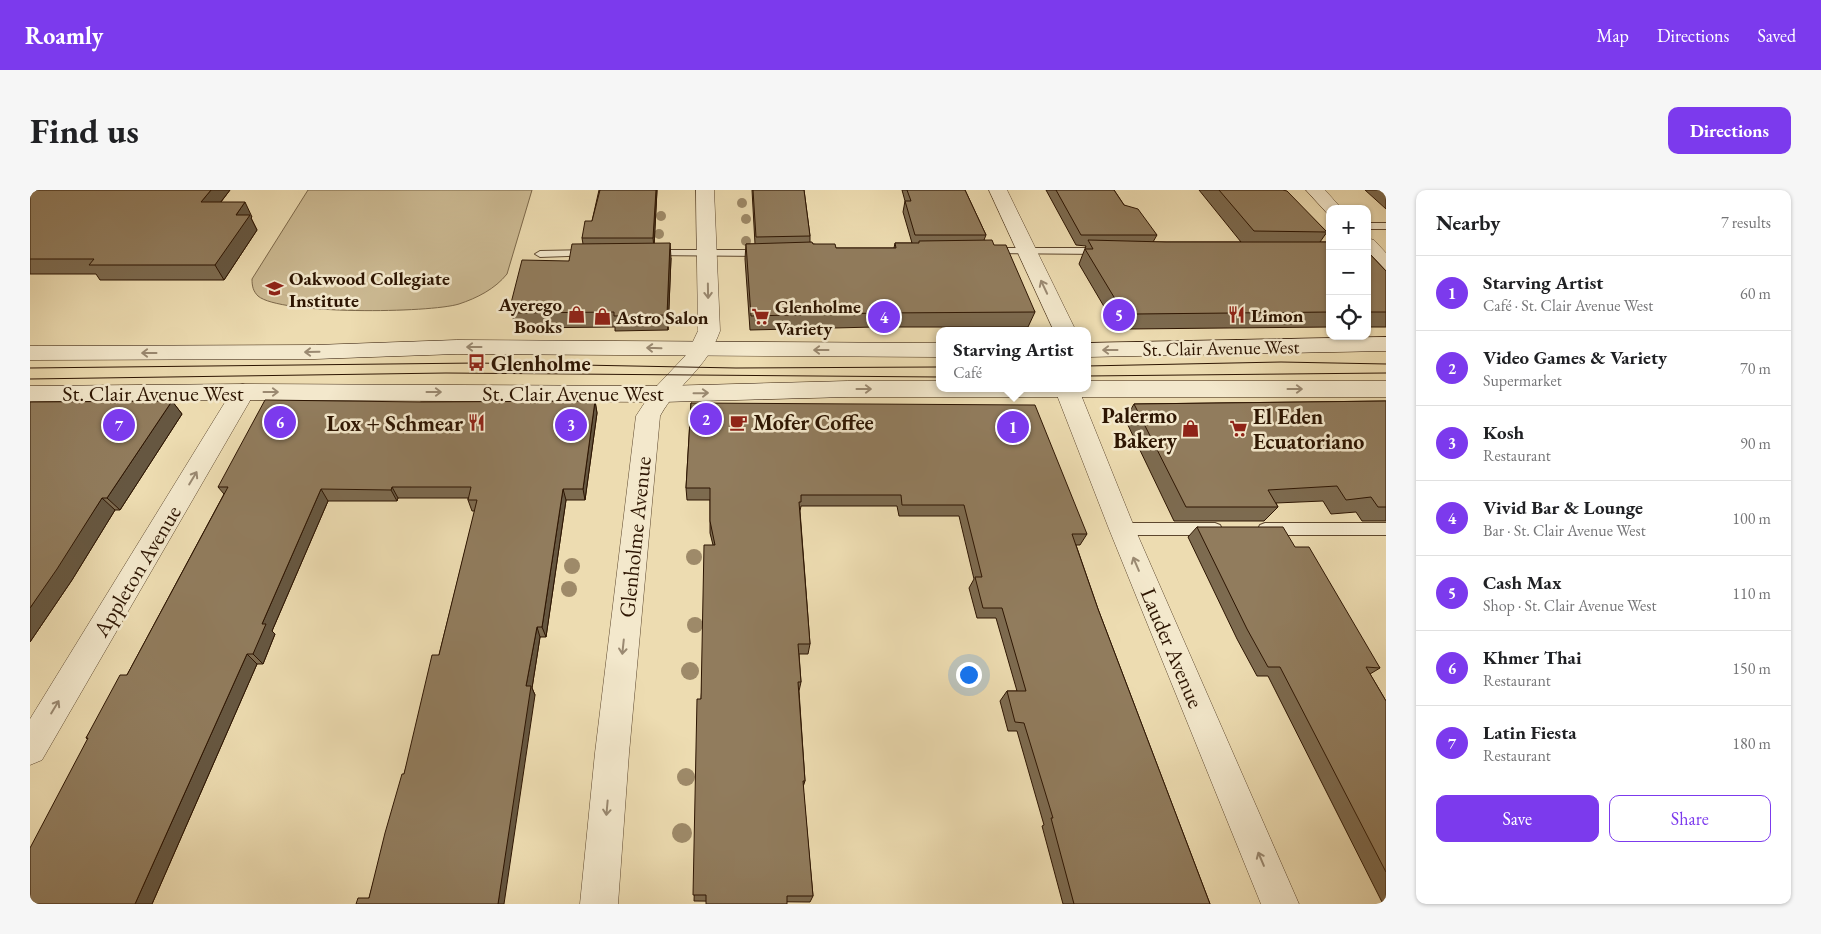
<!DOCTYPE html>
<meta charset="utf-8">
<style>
:root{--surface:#fff;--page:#f6f6f6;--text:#202124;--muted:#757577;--line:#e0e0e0;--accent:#7c3aed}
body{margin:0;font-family:"EB Garamond",serif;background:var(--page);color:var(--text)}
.controls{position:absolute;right:15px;top:15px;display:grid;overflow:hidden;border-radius:10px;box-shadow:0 1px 4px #0004}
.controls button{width:45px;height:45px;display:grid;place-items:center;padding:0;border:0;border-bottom:1px solid var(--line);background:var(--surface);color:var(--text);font:25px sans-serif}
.you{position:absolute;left:938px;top:484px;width:18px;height:18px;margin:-12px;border:4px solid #fff;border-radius:50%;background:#1a73e8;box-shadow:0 0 0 8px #1a73e833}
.badge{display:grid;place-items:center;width:32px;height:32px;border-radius:50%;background:var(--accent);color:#fff;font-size:16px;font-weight:700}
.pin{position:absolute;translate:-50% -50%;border:2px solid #fff;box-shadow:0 1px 5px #0006}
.popup{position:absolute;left:906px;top:137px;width:155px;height:65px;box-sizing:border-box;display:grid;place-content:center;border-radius:10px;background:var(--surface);filter:drop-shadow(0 1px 4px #0005);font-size:16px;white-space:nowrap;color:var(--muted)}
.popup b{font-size:19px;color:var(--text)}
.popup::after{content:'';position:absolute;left:50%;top:100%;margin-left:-10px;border:10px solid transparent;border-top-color:var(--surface)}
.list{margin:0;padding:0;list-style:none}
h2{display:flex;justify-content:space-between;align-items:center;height:65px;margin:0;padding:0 20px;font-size:21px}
h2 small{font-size:16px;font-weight:400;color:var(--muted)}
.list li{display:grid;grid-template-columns:32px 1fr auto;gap:15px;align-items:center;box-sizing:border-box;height:75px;padding:0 20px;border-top:1px solid var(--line)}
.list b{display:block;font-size:19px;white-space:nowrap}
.list p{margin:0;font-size:16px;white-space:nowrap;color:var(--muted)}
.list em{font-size:16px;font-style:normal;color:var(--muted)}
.actions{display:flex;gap:10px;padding:15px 20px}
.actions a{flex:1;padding:11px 0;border:1px solid var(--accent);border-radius:10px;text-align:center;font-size:18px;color:var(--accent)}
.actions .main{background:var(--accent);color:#fff}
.icon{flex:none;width:28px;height:28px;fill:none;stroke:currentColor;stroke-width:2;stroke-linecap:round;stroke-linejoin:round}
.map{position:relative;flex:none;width:1356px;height:714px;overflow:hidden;border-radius:10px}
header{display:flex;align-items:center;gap:30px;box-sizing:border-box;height:70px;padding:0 25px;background:var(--accent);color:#fff}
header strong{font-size:24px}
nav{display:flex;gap:28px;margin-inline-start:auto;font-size:18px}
.intro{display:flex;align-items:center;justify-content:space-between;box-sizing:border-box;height:120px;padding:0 30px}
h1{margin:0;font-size:35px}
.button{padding:12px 22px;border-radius:10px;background:var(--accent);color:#fff;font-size:18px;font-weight:700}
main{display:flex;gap:30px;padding:0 30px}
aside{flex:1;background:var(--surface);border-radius:10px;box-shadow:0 1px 4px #0004}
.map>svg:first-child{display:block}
.green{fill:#ccba93;stroke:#7c684a}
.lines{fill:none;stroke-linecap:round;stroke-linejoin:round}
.service-casing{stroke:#5d472e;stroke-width:2}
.minor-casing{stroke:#5d472e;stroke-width:1}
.secondary-casing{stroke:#2d1502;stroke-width:1}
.service{fill:#f3e8cc;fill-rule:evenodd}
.minor{fill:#f3e8cc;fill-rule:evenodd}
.secondary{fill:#f3e8cc;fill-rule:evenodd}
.tram{stroke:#2d1502;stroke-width:1}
.tree{fill:#9e8a69}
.wall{fill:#7d6b50;stroke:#2d1502}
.shaded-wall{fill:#665741;stroke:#2d1502}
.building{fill:#917c5d;stroke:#2d1502}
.oneway{stroke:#9a8971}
.labels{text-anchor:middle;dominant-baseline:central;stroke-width:5;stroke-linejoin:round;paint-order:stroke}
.far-poi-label{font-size:19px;font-weight:bold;fill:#2d1502;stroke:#f3e8cc;text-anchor:start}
.far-street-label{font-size:19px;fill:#2d1502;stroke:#f3e8cc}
.poi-label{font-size:22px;font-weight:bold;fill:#2d1502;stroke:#f3e8cc;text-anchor:start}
.street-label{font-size:22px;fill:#2d1502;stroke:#f3e8cc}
</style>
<header>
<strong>Roamly</strong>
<nav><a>Map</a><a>Directions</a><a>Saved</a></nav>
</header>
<div class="intro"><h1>Find us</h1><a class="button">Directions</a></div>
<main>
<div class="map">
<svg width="1356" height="714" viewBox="0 0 1356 714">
<rect width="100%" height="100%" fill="#eddcb1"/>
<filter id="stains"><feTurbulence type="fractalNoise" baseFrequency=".004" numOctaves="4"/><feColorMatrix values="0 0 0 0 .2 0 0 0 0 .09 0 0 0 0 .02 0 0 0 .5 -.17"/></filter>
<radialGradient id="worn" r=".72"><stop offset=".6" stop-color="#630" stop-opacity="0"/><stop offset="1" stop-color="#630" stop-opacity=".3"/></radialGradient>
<path class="green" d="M278,0h224l-25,84c-12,15 -30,24 -48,30 -29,9 -179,11 -201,-8 -5,-5 -6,-10 -6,-17z"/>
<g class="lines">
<defs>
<g id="service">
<rect x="1337" y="33" width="19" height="6"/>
<path d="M959,58h114l5,3 -5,3 -118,-1 -1,-2z"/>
<path d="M561,60l5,3 -1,2 -55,2 -5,-3 5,-3z"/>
<path d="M621,60h115l5,3 -5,3 -119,-1 -1,-2z"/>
<path d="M1092,333h93l5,2 2,4 -2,4 -5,2h-93l-5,-2 -2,-4 2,-4z"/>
<path d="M1235,333h121v12h-121l-5,-2 -2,-4 2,-4z"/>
</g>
<g id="minor">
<path d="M666,0h18l6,141c-14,39 -41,51 -60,85l-31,337 -11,151h-38l15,-151 41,-337 17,-26 34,-36 11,-23z"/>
<path d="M959,0h18l69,141h-22z"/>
<path d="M1276,0h19l17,19h-12v5l-3,-1z"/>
<path d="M1337,48l7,2 12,13v17l-7,-2 -12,-13z"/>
<path d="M213,194l8,2 4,6 -213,368 -12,5v-46l205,-333z"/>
<path d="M1027,198h20l2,2 56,139 164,375h-38l-152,-375 -54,-139z"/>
</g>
<g id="secondary">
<path d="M1356,147v14l-299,6v-14z"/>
<path d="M427,150l482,3v14l-482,-3 -142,5 -285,1v-14l285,-1z"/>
<path d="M818,191h91v7h148v-7h299v16h-538l-186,5 -419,-2 -213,2v-16l213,-2 419,2z"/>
</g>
</defs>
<use href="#service" class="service-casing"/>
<use href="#minor" class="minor-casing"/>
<use href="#secondary" class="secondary-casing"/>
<use href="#service" class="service"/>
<use href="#minor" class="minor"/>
<use href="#secondary" class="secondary"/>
<g class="tram">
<path d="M1057,176l194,-4 105,2"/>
<path d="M0,178l447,-5 259,5 203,-1"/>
<path d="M1057,186l299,-3"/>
<path d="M0,189l416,-6 493,4"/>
</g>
</g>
<g class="tree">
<circle cx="712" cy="13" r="5"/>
<circle cx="631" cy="26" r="5"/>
<circle cx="716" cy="29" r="5"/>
<circle cx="629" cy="44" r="5"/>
<circle cx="716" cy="51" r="5"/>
<circle cx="664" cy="367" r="8"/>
<circle cx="542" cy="376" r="8"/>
<circle cx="539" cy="399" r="8"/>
<circle cx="665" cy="435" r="8"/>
<circle cx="660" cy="481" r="9"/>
<circle cx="656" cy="587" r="9"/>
<circle cx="652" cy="643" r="10"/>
</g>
<g class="wall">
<path d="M0,0h200l-9,12 31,15 -1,1 6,12 -33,50h-124l-4,-6h-66z"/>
<path d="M569,0h58l-3,53 17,15 -3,72 -53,1v-4l-95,1 -2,-6h-4l-4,-15 59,-46 14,-17 -1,-6 10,-17z"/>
<path d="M722,0h52l6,46v6l3,2 23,4h58l1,-5h17l-9,-31 2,-11 -3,-11h63l21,45 -2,5 10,5 41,67 -7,15h-153l-125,3 -5,-71 1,-15h9z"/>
<path d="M1016,0h68l10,15 33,30 -4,7h88l-42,-52h84l44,42 -7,10h10v85l-203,2 -1,-2h-10l-37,-63 7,-18 -10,-1z"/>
<path d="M1335,0h21v19z"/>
<path d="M1337,61l19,20v56h-19z"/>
<path d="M142,211l10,13 -62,96h-5l-43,70 -42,62v-240z"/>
<path d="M565,211l2,12 -12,87h-19l-20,137h-6l-8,51 3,7 -166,203 35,-124 35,-119 36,-144h-3l-4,-11v-2h-70l-1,3h-69l-56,130 3,3 -12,30h-6l-105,240h-122l58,-165 -2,-1 41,-63 97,-181 -6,-7 203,-85z"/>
<path d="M1356,211v120h-24l-6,-9 -25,2 -8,-13 -47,2 2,4 -14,14h-90l-49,-102 9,-15z"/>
<path d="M661,213l396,131 -7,11h-4l22,64 112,295h-147l-21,-78 2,-1 -27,-94h-9l-8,-30 7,-10h10l-21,-73h-19l-8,-30 5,-9 -15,-63h-60l-2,-10h-96l-1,5 10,133 -2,10h-9l2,28 -2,9 6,90 -2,6 10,109 -3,6 -116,-1 7,-202 12,-154 -3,-12v-33h-23l-1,-12z"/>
<path d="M1167,337l98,20 85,121 -10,6 16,27v203h-3l-115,-228h-11l-20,-37 -49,-102z"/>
</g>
<g class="shaded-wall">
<path d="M181,0h19l-21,27 -8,-15z"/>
<path d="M626,0h1l-3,58 -1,-10z"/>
<path d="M215,12l7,15 -1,1 6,12 -33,50 -9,-15 21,-50z"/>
<path d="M640,53l1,15 -3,72 -1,-15z"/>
<path d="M142,211l10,13 -62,96 -13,-12z"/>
<path d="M565,211l2,12 -12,87 -2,-11z"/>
<path d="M362,297l6,11 -1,3 -6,-11z"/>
<path d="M291,299l7,12 -56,130 3,3 -12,30 -10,-10 9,-30z"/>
<path d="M533,299l3,11 -20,137 -4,-10z"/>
<path d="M72,308l13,12 -43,70 -42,62v-34z"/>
<path d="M507,437l3,10 -8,51 3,7 -31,209h-6l28,-218z"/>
<path d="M217,464l10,10 -105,240h-17z"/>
</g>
<g class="building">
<path d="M0,0h181l-10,12h44l-9,13h14l-35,50h-126l5,-6h-64z"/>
<path d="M570,0h56l-3,48h-71l3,-17h7z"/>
<path d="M723,0h51l6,46 -54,1z"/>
<path d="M877,0h58l21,45h-71l-10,-34h6z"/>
<path d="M1026,0h58l10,15 14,4 19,26h-76z"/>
<path d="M1189,0h64l4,1 40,41 -73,-1z"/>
<path d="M962,50l2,5h12l29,67 -157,1 -127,3 -5,-72 66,-2 1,2h22l1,4h60l-1,-5h24v-2z"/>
<path d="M1058,50l78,2h164v70l-195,2 -1,-2h-11l-38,-63h8z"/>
<path d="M640,53l-3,72 -53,1v-4l-98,1 1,-6h-7l12,-47 47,1 3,-17z"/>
<path d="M1337,61l19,20v41h-19z"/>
<path d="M235,210l156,2 174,-1 -12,88h-20l-21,138h-5l-11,59h5l-33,218h-142l2,-6h11l16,-65 17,-59h2l28,-119h7l38,-155h-9l3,-13h-79l-1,3 -70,-1 -59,135h4l-13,30h-6l-112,250h-105v-56l58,-110h-2l34,-63h7l101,-188h-10z"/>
<path d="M142,211l-65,97h-5l-45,71 -27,39v-206z"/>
<path d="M1356,211v106h-8l-7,-10 -25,3 -9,-14 -69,4 10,17h-92l-52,-103z"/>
<path d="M661,213l344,2 52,129h-15l26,75 112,295h-136l-23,-86h2l-29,-95 -9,-1 -8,-31h19l-24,-83h-19l-8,-31h7l-18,-72h-62l-1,-10h-100v7h-2l11,142h-12l3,38h-3l7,99h-2l10,115h-26v8h-81v-9h-13l4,-196h4l3,-154h11l-5,-24v-33h-24z"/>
<path d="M1167,337h86l12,20h14l71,121 -14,-1 20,34v171l-106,-205h-12l-21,-38z"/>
</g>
<defs><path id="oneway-shaft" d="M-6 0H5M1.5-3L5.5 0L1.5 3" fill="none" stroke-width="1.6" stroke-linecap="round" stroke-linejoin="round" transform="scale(1.25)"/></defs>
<g class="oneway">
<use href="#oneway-shaft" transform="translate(1014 97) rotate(-115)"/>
<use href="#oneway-shaft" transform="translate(678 101) rotate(89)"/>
<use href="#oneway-shaft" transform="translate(444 157) rotate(-180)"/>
<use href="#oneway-shaft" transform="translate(624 158) rotate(-178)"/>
<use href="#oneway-shaft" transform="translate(791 160) rotate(-180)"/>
<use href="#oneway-shaft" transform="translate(1080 160) rotate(180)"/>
<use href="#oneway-shaft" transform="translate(282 162) rotate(179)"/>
<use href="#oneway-shaft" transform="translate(119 163) rotate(180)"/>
<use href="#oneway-shaft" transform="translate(834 199)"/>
<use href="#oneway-shaft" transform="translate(1265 199)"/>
<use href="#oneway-shaft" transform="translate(241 202)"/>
<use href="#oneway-shaft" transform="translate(404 202)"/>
<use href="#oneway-shaft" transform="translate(671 203) rotate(-1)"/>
<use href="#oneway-shaft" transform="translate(163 288) rotate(-59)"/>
<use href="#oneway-shaft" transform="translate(1106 374) rotate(-113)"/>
<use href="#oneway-shaft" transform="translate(593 457) rotate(96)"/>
<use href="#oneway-shaft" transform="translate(25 517) rotate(-59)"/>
<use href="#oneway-shaft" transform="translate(577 618) rotate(95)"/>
<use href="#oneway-shaft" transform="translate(1231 669) rotate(-113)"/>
</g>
<defs>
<symbol id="school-bare" viewBox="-9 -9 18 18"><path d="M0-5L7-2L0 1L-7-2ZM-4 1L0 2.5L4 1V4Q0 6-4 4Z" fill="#8f2418" stroke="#f3e8cc" stroke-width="2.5" paint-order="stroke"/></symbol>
<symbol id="shop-bare" viewBox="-9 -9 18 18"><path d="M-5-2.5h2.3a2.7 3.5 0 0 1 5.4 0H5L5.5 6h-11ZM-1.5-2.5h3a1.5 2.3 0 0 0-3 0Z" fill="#8f2418" stroke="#f3e8cc" stroke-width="2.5" paint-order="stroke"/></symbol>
<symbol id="restaurant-bare" viewBox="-9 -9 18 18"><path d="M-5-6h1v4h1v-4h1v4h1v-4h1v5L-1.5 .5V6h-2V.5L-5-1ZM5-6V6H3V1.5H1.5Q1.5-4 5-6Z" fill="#8f2418" stroke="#f3e8cc" stroke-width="2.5" paint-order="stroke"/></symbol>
<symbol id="supermarket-bare" viewBox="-9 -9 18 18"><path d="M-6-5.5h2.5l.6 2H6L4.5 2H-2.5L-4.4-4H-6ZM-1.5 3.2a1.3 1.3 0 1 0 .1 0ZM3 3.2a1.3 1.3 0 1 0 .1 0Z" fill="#8f2418" stroke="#f3e8cc" stroke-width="2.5" paint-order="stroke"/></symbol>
<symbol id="bus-bare" viewBox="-9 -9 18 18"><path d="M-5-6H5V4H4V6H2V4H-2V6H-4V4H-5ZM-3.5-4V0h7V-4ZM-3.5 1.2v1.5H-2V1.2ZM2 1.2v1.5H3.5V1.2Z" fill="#8f2418" stroke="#f3e8cc" stroke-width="2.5" paint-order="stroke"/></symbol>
<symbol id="cafe-bare" viewBox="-9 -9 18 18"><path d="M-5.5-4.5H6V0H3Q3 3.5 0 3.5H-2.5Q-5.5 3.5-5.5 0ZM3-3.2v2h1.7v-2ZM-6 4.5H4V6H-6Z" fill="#8f2418" stroke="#f3e8cc" stroke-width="2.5" paint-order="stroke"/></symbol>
</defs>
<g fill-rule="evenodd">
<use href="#school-bare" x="232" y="86" width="25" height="25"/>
<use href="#shop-bare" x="534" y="112" width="25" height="25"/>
<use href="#restaurant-bare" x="1194" y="112" width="25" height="25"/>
<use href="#shop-bare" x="560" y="114" width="25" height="25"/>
<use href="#supermarket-bare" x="718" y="114" width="25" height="25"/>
<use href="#bus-bare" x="434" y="160" width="25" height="25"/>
<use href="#cafe-bare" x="696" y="220" width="25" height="25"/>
<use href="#restaurant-bare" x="434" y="220" width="25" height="25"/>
<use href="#shop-bare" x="1148" y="226" width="25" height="25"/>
<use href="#supermarket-bare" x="1196" y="226" width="25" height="25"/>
</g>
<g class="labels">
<g class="far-poi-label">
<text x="259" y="88">Oakwood Collegiate<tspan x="259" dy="22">Institute</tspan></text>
<text x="532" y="114" text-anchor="end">Ayerego<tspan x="532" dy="22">Books</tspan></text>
<text x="745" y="116">Glenholme<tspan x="745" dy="22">Variety</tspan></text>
<text x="1221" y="125">Limon</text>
<text x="586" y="127">Astro Salon</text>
</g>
<g class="far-street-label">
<text transform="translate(1191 158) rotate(-1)">St. Clair Avenue West</text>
</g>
<g class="poi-label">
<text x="461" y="173">Glenholme</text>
<text x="1147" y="225" text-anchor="end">Palermo<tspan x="1147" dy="25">Bakery</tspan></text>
<text x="1223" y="226">El Eden<tspan x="1223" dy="25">Ecuatoriano</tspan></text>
<text x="723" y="232">Mofer Coffee</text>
<text x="433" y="233" text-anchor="end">Lox + Schmear</text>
</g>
<g class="street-label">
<text x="123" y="203">St. Clair Avenue West</text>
<text x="543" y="203">St. Clair Avenue West</text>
<text transform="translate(605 347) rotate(-84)">Glenholme Avenue</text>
<text transform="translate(107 381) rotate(-59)">Appleton Avenue</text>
<text transform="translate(1142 458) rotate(67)">Lauder Avenue</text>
</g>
</g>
<rect width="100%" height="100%" filter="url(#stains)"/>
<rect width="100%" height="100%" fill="url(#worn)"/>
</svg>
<div class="controls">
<button>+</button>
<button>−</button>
<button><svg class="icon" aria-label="locate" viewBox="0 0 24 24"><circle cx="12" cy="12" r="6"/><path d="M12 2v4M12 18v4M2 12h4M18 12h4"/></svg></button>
</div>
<div class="you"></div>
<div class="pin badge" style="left:983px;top:237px">1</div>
<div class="popup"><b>Starving Artist</b>Café</div>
<div class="pin badge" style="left:676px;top:229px">2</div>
<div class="pin badge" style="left:541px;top:235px">3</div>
<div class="pin badge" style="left:854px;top:127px">4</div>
<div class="pin badge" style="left:1089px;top:125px">5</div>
<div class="pin badge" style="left:250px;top:232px">6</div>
<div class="pin badge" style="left:89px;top:235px">7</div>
</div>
<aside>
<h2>Nearby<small>7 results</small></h2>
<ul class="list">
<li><span class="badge">1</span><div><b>Starving Artist</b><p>Café · St. Clair Avenue West</p></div><em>60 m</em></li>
<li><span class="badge">2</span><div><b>Video Games &amp; Variety</b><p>Supermarket</p></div><em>70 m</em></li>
<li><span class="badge">3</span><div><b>Kosh</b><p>Restaurant</p></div><em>90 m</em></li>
<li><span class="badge">4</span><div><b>Vivid Bar &amp; Lounge</b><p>Bar · St. Clair Avenue West</p></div><em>100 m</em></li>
<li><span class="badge">5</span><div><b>Cash Max</b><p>Shop · St. Clair Avenue West</p></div><em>110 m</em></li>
<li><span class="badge">6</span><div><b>Khmer Thai</b><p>Restaurant</p></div><em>150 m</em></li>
<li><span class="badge">7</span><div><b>Latin Fiesta</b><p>Restaurant</p></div><em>180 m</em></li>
</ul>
<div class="actions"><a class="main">Save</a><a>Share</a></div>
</aside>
</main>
